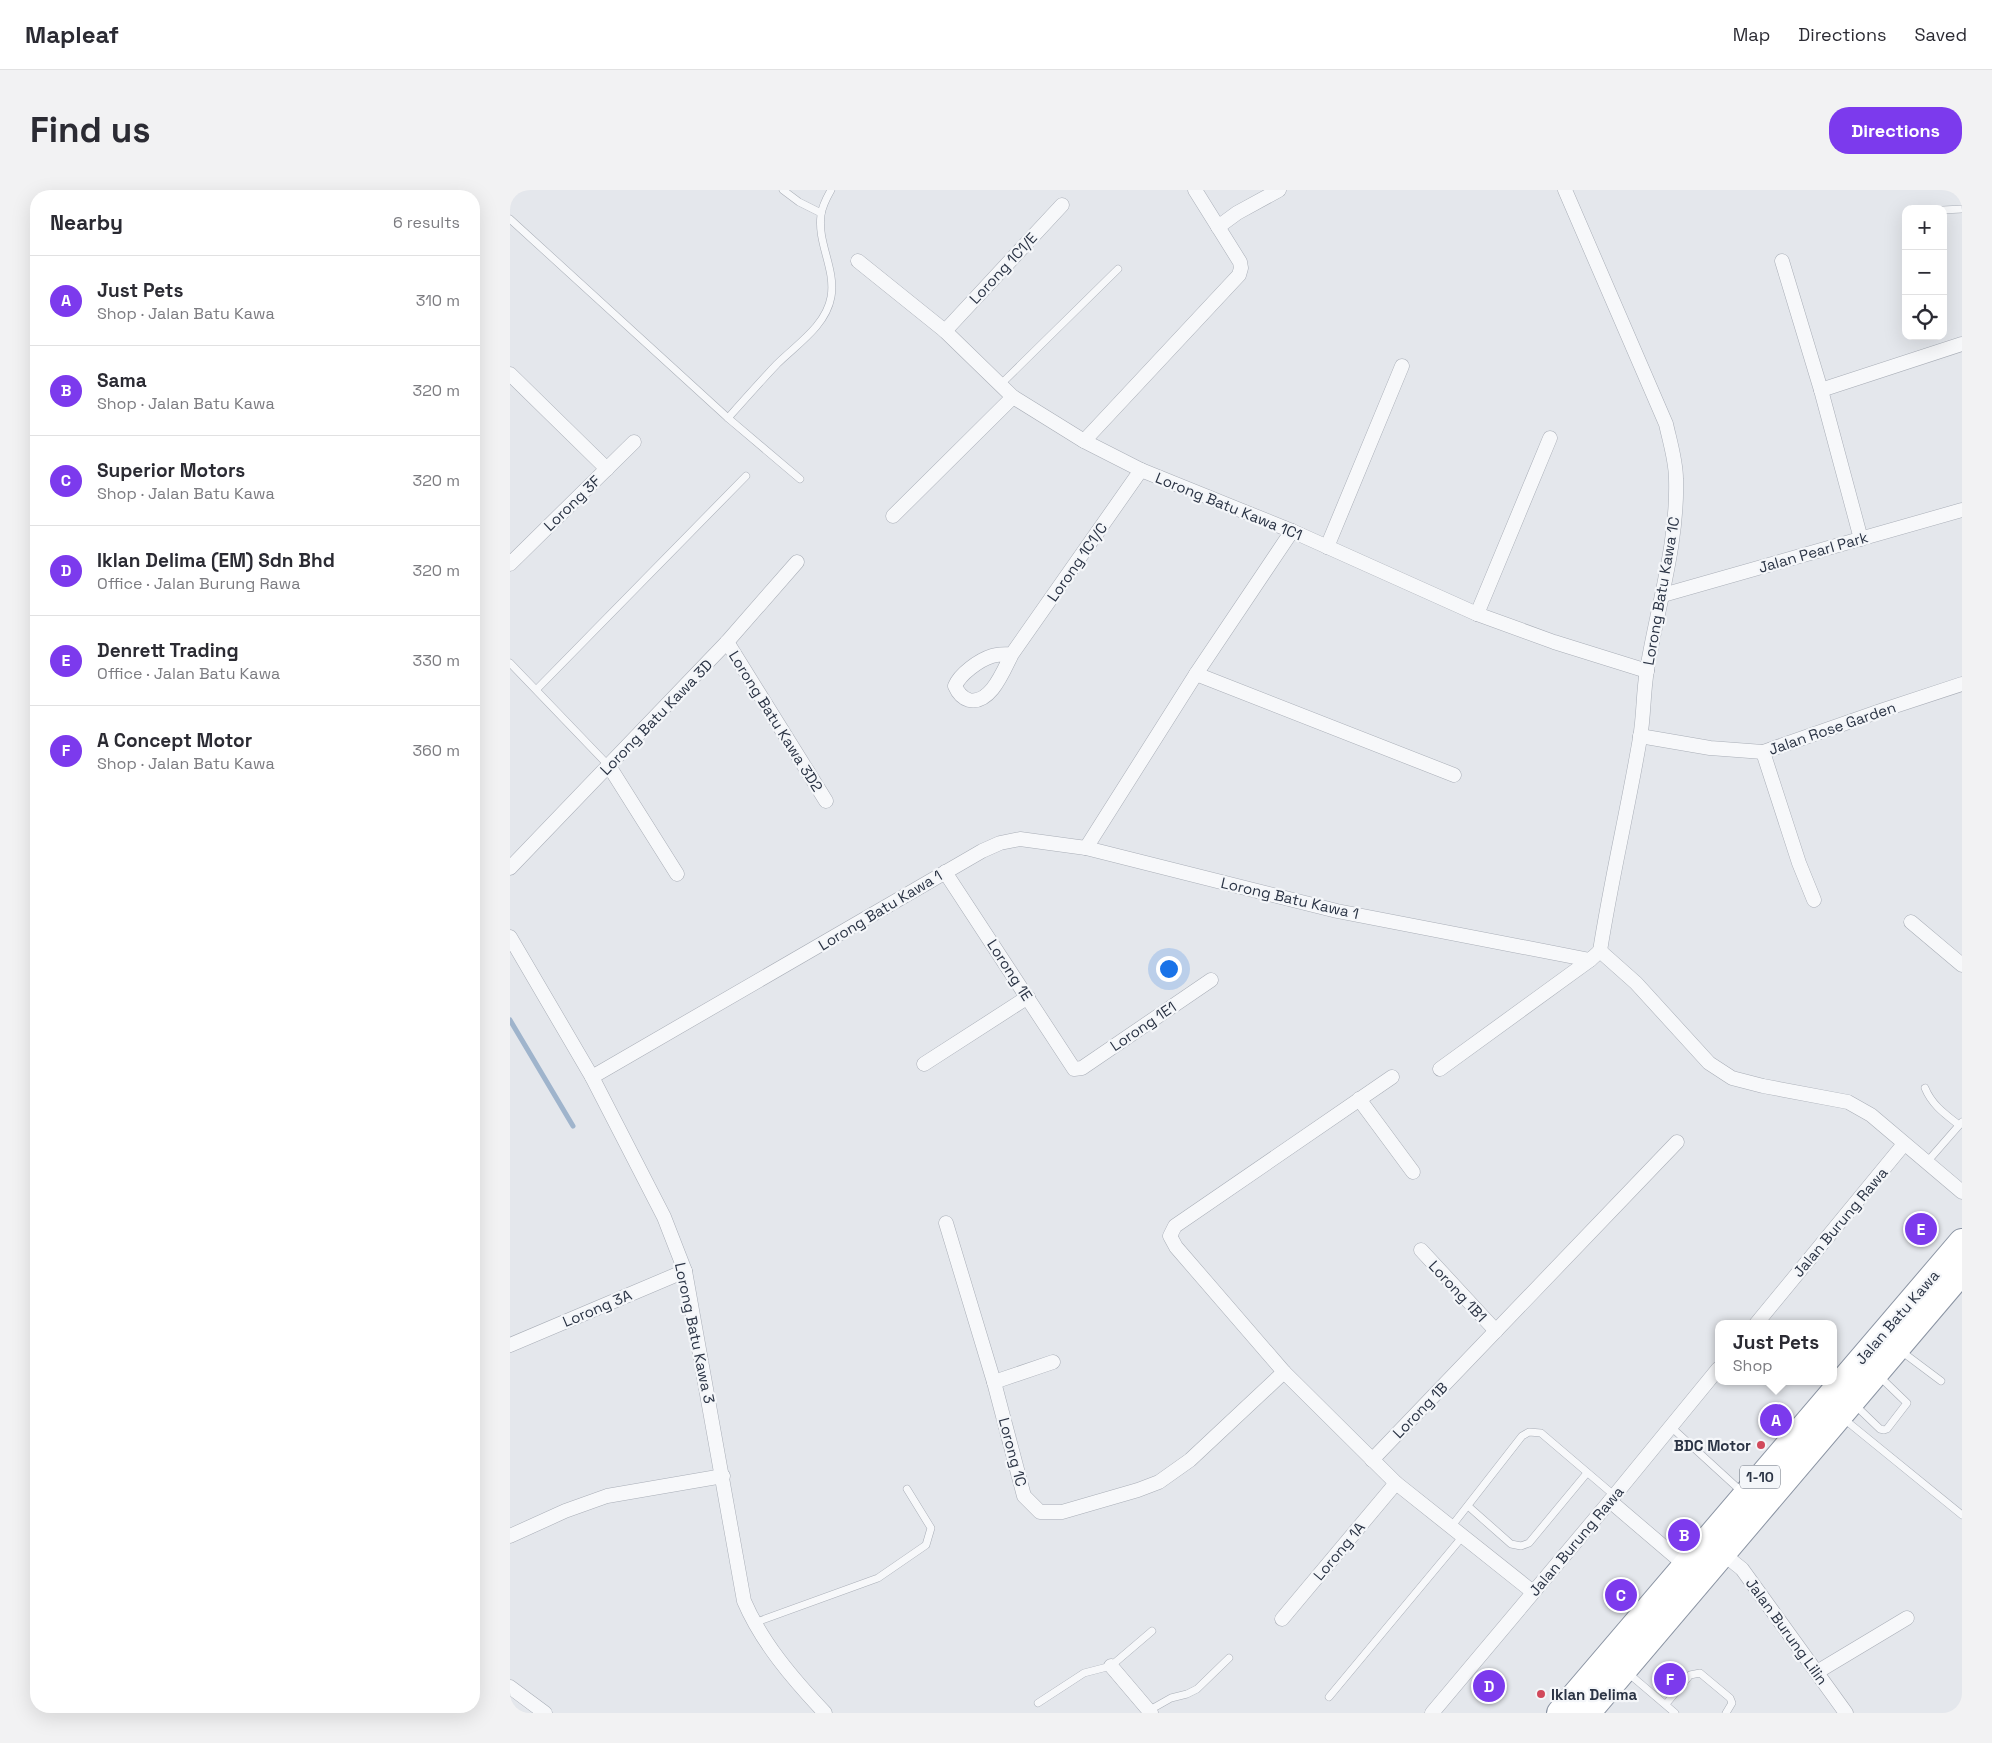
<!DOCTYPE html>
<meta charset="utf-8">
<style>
:root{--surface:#fff;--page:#f2f2f3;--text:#2b2b33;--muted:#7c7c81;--line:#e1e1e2;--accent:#7c3aed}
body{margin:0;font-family:"Space Grotesk",sans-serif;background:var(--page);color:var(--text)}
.controls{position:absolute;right:15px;top:15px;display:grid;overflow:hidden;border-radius:10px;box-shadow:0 5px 20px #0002}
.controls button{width:45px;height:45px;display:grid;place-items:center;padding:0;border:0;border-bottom:1px solid var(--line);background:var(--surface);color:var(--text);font:25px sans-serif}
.you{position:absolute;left:658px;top:778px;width:18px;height:18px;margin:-12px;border:4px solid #fff;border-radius:50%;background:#1a73e8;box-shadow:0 0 0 8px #1a73e833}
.badge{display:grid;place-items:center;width:32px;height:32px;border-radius:50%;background:var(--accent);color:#fff;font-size:16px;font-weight:700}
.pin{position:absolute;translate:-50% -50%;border:2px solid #fff;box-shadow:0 1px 5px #0006}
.popup{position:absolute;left:1205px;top:1130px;width:122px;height:65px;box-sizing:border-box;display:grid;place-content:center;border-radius:10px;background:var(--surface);filter:drop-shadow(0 1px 4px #0005);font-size:16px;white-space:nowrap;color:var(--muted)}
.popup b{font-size:19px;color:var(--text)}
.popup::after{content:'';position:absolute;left:50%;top:100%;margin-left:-10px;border:10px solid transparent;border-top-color:var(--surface)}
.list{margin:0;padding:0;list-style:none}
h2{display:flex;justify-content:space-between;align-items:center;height:65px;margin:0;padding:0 20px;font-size:21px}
h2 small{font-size:16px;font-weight:400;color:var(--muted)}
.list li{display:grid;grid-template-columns:32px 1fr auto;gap:15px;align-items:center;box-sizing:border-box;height:90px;padding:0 20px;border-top:1px solid var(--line)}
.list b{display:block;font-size:19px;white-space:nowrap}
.list p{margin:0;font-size:16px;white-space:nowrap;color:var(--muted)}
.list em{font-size:16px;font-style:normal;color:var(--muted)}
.icon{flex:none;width:28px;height:28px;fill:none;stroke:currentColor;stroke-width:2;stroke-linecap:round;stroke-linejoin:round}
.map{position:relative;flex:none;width:1452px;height:1523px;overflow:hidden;border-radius:20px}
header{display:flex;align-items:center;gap:30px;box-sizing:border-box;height:70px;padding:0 25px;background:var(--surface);border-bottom:1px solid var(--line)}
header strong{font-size:24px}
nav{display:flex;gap:28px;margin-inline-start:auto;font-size:18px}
.intro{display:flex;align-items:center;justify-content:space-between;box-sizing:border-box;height:120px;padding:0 30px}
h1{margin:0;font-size:35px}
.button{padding:12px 22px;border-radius:20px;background:var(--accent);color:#fff;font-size:18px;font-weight:700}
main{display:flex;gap:30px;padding:0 30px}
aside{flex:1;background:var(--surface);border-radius:20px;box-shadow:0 5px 20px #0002}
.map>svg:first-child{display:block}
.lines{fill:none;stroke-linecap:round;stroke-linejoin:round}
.stream{stroke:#9fb4cc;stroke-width:5}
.lane-casing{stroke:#a9aeb7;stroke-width:8}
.street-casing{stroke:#a9aeb7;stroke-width:15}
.highway-casing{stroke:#8b94a3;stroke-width:28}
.lane{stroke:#f7f8fa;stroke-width:7}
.street{stroke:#f7f8fa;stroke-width:14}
.highway{stroke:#fff;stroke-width:26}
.poi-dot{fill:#d1495b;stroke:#f4f6f9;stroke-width:2}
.labels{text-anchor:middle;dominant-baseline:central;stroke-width:4.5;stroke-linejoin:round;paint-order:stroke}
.shield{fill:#f4f6f9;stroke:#676e7b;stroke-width:1}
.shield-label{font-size:14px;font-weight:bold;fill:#2b3445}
.street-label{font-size:15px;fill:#2b3445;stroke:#f4f6f9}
.poi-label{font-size:15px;font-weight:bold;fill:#2b3445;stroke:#f4f6f9;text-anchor:end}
</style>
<header>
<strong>Mapleaf</strong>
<nav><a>Map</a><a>Directions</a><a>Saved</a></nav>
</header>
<div class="intro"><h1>Find us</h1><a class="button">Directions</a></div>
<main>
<aside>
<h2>Nearby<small>6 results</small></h2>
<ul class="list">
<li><span class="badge">A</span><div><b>Just Pets</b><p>Shop · Jalan Batu Kawa</p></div><em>310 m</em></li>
<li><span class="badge">B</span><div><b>Sama</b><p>Shop · Jalan Batu Kawa</p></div><em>320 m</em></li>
<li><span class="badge">C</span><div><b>Superior Motors</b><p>Shop · Jalan Batu Kawa</p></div><em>320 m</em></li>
<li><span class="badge">D</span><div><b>Iklan Delima (EM) Sdn Bhd</b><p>Office · Jalan Burung Rawa</p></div><em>320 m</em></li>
<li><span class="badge">E</span><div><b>Denrett Trading</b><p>Office · Jalan Batu Kawa</p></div><em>330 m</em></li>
<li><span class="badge">F</span><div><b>A Concept Motor</b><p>Shop · Jalan Batu Kawa</p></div><em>360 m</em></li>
</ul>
</aside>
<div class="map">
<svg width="1452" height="1523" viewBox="0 0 1452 1523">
<rect width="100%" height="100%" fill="#e4e7ec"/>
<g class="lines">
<path class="stream" d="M0,830l63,106"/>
<defs>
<g id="lane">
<path d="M273,0l16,12 22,11"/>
<path d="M1403,19h3"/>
<path d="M1433,20l19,-1"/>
<path d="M0,29l218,199"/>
<path d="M491,194l117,-115"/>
<path d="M290,289l-72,-61c16,-18 32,-36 49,-54 19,-19 49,-38 54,-67 5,-28 -14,-54 -10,-82 1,-8 6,-18 10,-25"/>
<path d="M0,473l99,103"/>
<path d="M27,499l209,-213"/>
<path d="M1415,898c7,17 20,26 34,37"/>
<path d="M1417,972l35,-40"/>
<path d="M1391,1161l40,30"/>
<path d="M1345,1215l25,24 4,1 3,-1 20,-26 -27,-26"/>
<path d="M1334,1229l118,96"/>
<path d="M1161,1237l71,65"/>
<path d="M958,1316l43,38 10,2 8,-3 58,-70"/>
<path d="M941,1337l71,-91 7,-4 12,1 74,63"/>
<path d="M244,1433l124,-45 48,-33 5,-17 -24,-39"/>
<path d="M1118,1483l47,40"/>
<path d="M819,1507l134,-161"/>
<path d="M528,1513l46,-30 27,-7 41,-35"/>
<path d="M1156,1514l24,-29 10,-2 30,25 2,5 -6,10"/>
<path d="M638,1521l23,-13 16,-4 10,-5 32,-31"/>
</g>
<g id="street">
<path d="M1055,0l101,234c4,18 10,37 10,55 2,65 -19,129 -29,191 -4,23 -3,46 -7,68 -12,71 -29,142 -40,213"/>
<path d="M708,37l19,-14 42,-23"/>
<path d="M348,71l87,70 68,66 71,44 57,29 151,61 185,83 77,28 93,29"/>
<path d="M1272,71l39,129 40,149"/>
<path d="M435,141l117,-126"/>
<path d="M0,184l97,95"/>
<path d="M1311,200l141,-46"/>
<path d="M574,251l155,-166 2,-7 -1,-6 -45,-72"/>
<path d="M383,326l120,-119"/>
<path d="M817,357l75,-181"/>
<path d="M0,374l124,-122"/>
<path d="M1153,405l299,-85"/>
<path d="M967,424l73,-176"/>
<path d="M217,452l99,159"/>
<path d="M502,464c-7,0 -13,0 -20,2 -13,4 -32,18 -37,30 3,7 7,12 14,14 22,5 35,-31 43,-46l129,-184"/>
<path d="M686,484l258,101"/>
<path d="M1130,546l70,12 53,4 120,-42 79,-26"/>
<path d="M1253,562l36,111 15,37"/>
<path d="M99,576l68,108"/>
<path d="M576,658l110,-174 96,-143"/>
<path d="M0,678l217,-226 70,-80"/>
<path d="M435,682l129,197 8,-1 129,-88"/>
<path d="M1401,732l51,43"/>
<path d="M0,747l82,140 72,140 21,54 59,330c18,42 49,78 81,112"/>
<path d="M414,874l104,-67"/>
<path d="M930,879l150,-109"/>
<path d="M82,887l390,-226 18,-8 20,-4 66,9 251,63 253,49 10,-9 36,32 73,80 23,15 31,8 85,16 23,13 91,77"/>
<path d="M882,887l-217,149 -5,10 6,11 108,125 112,111 137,109"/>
<path d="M849,909l54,73"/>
<path d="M436,1033l48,159 30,114 16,16h22l76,-22 21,-8 31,-22 94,-88"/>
<path d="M911,1060l75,81"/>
<path d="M1246,1134l148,-180"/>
<path d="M0,1155l175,-74"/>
<path d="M484,1192l59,-20"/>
<path d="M862,1270l305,-318"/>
<path d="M1100,1311l75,64"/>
<path d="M0,1346l55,-25 42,-15 116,-20"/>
<path d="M1212,1363l20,16 104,144"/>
<path d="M772,1429l114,-136"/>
<path d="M601,1476l40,47"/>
<path d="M1307,1482l90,-54"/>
<path d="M0,1497l35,26"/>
<path d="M922,1523l178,-212 108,-132"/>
</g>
<g id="highway">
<path d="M1050,1523l402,-471"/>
<path d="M1077,1523l375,-442"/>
</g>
</defs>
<use href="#lane" class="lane-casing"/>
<use href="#street" class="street-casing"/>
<use href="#highway" class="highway-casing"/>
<use href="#lane" class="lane"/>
<use href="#street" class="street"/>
<use href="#highway" class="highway"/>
</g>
<g class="poi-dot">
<circle cx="1251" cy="1255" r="5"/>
<circle cx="1031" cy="1504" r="5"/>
</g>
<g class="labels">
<rect class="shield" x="1230" y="1275.5" width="40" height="23" rx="4"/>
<g class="shield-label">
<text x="1250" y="1287">1-10</text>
</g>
<g class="street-label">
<text transform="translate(493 78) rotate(-47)">Lorong 1C1/E</text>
<text transform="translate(62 313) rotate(-44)">Lorong 3F</text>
<text transform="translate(719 316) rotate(22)">Lorong Batu Kawa 1C1</text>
<text transform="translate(1303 362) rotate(-16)">Jalan Pearl Park</text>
<text transform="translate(567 372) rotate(-55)">Lorong 1C1/C</text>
<text transform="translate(1151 401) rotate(-80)">Lorong Batu Kawa 1C</text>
<text transform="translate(146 527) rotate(-46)">Lorong Batu Kawa 3D</text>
<text transform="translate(266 531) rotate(58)">Lorong Batu Kawa 3D2</text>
<text transform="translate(1322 538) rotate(-19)">Jalan Rose Garden</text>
<text transform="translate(780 708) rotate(13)">Lorong Batu Kawa 1</text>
<text transform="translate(370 720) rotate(-31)">Lorong Batu Kawa 1</text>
<text transform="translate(500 780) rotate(57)">Lorong 1E</text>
<text transform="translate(633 836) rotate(-34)">Lorong 1E1</text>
<text transform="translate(1330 1032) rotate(-50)">Jalan Burung Rawa</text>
<text transform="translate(948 1101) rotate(47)">Lorong 1B1</text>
<text transform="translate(87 1118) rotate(-23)">Lorong 3A</text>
<text transform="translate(1387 1127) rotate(-49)">Jalan Batu Kawa</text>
<text transform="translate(185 1143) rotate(78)">Lorong Batu Kawa 3</text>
<text transform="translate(910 1220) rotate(-46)">Lorong 1B</text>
<text transform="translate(503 1262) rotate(75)">Lorong 1C</text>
<text transform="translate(1066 1351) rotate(-50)">Jalan Burung Rawa</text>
<text transform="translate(829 1361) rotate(-50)">Lorong 1A</text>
<text transform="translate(1277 1441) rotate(54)">Jalan Burung Lilin</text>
</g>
<g class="poi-label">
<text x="1241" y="1255">BDC Motor</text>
<text x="1041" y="1504" text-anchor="start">Iklan Delima</text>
</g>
</g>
</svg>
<div class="controls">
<button>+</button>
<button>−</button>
<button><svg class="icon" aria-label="locate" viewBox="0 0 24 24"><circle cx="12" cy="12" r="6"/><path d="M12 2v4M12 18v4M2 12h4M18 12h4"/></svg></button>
</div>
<div class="you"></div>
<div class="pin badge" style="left:1266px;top:1230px">A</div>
<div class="popup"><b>Just Pets</b>Shop</div>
<div class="pin badge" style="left:1174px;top:1345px">B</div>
<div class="pin badge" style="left:1111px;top:1405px">C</div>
<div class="pin badge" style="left:979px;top:1496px">D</div>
<div class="pin badge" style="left:1411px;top:1039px">E</div>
<div class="pin badge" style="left:1160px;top:1489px">F</div>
</div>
</main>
